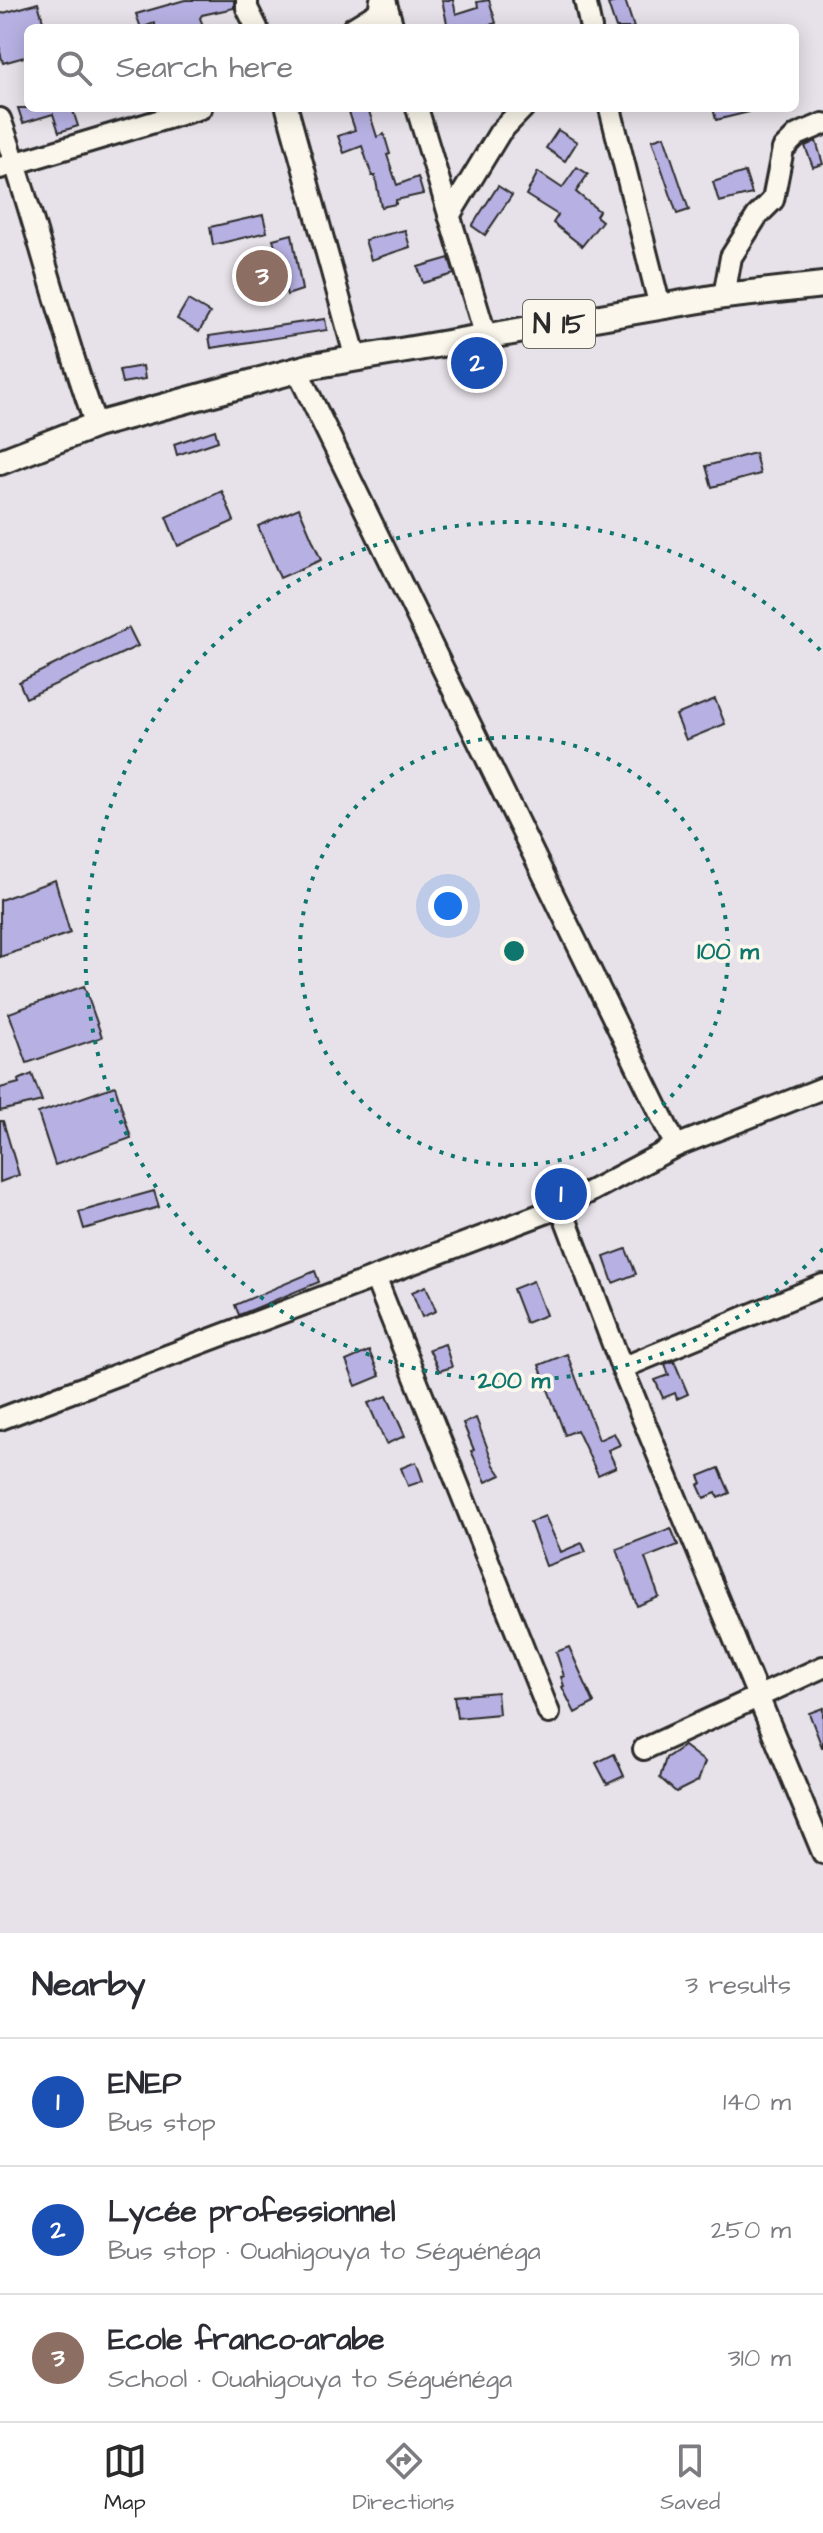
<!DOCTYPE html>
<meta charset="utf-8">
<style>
:root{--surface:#fff;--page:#f7f7f7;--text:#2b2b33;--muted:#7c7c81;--line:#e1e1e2;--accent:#2b2b2b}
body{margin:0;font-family:"Architects Daughter",sans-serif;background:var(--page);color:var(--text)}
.you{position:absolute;left:448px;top:906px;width:28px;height:28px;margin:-20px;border:6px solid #fff;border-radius:50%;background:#1a73e8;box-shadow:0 0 0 12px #1a73e833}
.badge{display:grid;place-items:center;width:52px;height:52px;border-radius:50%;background:var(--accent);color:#fff;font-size:26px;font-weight:700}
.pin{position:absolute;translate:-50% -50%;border:4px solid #fff;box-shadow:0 2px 8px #0006}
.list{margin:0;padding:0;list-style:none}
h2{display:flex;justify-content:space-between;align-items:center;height:104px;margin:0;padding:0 32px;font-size:34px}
h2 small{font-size:26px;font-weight:400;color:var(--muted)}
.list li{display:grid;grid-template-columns:52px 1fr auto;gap:24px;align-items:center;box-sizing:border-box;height:128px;padding:0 32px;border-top:2px solid var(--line)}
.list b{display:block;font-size:30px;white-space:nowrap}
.list p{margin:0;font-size:26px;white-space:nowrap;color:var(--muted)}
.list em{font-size:26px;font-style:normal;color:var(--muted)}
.icon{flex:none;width:44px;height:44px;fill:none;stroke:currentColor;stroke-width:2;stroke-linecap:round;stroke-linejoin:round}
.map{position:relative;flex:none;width:823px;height:1933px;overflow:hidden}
.search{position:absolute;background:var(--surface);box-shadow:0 4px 20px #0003;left:24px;right:24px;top:24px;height:88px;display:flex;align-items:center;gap:20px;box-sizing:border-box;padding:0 28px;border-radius:12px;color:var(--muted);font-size:30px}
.sheet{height:488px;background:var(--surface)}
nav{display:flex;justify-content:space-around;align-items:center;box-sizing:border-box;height:112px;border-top:2px solid var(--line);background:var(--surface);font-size:22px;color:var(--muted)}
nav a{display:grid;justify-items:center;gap:4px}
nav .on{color:var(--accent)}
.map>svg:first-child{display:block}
.building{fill:#b7b1e3;stroke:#2b2b2b;stroke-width:2}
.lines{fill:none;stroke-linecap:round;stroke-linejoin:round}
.minor-casing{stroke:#2b2b2b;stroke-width:26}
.major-casing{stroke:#2b2b2b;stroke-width:30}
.minor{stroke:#fbf7ec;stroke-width:20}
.major{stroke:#fbf7ec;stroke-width:24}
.ring{fill:none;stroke:#0f766e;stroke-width:4;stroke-dasharray:4 8}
.labels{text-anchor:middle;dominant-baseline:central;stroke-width:7;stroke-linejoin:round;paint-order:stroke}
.shield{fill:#fbf7ec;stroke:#696865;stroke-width:2}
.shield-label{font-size:28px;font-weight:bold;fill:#2b2b2b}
.centre{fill:#0f766e;stroke:#fbf7ec;stroke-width:4}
.ring-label{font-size:24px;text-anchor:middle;font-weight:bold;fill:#0f766e;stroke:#fbf7ec;stroke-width:7;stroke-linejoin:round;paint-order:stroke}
</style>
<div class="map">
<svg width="823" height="1933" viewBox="0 0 823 1933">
<rect width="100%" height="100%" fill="#e7e2e9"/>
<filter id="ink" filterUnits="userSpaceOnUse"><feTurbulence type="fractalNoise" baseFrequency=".0125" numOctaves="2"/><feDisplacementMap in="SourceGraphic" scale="16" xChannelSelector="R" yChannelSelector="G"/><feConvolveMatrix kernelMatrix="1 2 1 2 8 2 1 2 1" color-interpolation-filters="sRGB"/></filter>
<g filter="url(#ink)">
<g class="building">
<path d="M185,0h49v8l-32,7 -2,3 4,10h-49v-5l-14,5 -5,-14z"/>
<path d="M442,0h11l3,14 22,-7 -1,-5 12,-2 7,23 -16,5h-32z"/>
<path d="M625,0l9,28h-18l-8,-24z"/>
<path d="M38,3l7,25h-17v28l-25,7 -3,-11v-38z"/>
<path d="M18,108h54l6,18 -19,6 -6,-18 -30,9z"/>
<path d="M361,108h7l9,29 7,-3 6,20 -3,1 10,30 21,-8 5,17 -27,6v4l-15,3 -6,-31h-3l-10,-30 -18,7 -6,-17 17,-6 -6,-18z"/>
<path d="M713,108h35l1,4 -33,8z"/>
<path d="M558,130l19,12 -12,19 -19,-13z"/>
<path d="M664,136l25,74 -12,4 -25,-74z"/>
<path d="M816,141l7,23 -10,3 -8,-21z"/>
<path d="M577,167l11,7 -12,18 23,19 -3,5 6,5 -20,25 -29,-23 5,-8 -32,-20 12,-23 24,16z"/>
<path d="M745,172l7,22 -33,8 -6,-20z"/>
<path d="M498,186l14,9 -27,40 -13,-9z"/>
<path d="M263,215l4,17 -54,13 -3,-18z"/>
<path d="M405,230l5,17 -39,13 -6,-20z"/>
<path d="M292,234l10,56 -15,5 -14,-56z"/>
<path d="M449,258l5,16 -31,9 -5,-16z"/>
<path d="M188,300l22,13 -11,19 -22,-13z"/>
<path d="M325,319l2,11 -116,18 -2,-12z"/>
<path d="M143,366l2,13 -23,4 -3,-13z"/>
<path d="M215,430l3,11 -41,14 -3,-11z"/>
<path d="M755,453l5,21 -48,13 -6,-21z"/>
<path d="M222,491l12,30 -56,25 -12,-29z"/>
<path d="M299,508l22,52 -41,18 -22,-52z"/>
<path d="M129,628l9,18 -112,52 -7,-16z"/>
<path d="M715,699l10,25 -39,16 -10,-25z"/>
<path d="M55,880l15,53 -70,24v-57z"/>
<path d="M84,986l18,51 -75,26 -18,-50z"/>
<path d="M32,1074l10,27 -42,10v-23l19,-5 -1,-3z"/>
<path d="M115,1086l16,52 -76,27 -17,-52z"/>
<path d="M0,1121h3l16,54 -19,7z"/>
<path d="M154,1191l5,16 -75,22 -5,-17z"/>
<path d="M626,1249l10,25 -23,9 -9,-26z"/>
<path d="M315,1271l4,11 -80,33 -4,-10z"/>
<path d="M533,1281l13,34 -20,8 -13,-34z"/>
<path d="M426,1286l10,25 -14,6 -10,-25z"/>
<path d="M445,1344l7,23 -13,4 -10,-22z"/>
<path d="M369,1351l11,25 -24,10 -10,-25z"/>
<path d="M567,1354l32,86 15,-7 6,12 -12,5 8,17 -18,8 -21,-45 -12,5 -26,-70z"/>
<path d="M674,1361l14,33 -11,5 -2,-6 -12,5 -8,-18 14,-5 -4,-11z"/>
<path d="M387,1396l18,40 -19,8 -18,-41z"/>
<path d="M476,1418l18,47 7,10 -15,7 -15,-31 3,-1 -11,-27z"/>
<path d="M416,1462l7,19 -15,5 -7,-18z"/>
<path d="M719,1468l11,25 -12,5 -2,-5 -12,5 -6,-13 4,-2 -3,-7z"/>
<path d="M545,1516l16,36 21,-9 4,9 -40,14 -16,-44z"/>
<path d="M671,1528l7,17 -33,13 14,39 -22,9 -20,-57z"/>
<path d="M569,1647l25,56 -19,10 -13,-26 2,-1 -3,-9 3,-1 -8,-24z"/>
<path d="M497,1692l2,22 -42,4 -3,-22z"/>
<path d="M823,1708v39h-1l-13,-34z"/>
<path d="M684,1746l21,16 -7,19 -22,11 -16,-14 6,-20z"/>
<path d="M614,1754l10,22 -17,8 -11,-21z"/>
</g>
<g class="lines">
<defs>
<g id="minor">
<path d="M247,0v8l10,20"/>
<path d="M385,0l8,28"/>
<path d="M585,0l6,28"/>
<path d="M353,28l26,-16 2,-12"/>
<path d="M287,108l69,251"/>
<path d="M417,108l69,229"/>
<path d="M610,108l50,199"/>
<path d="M0,119c36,100 59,205 96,306"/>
<path d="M0,168l201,-60"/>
<path d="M449,216l51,-84 23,-24"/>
<path d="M724,296l7,-39 26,-41 16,-16 10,-51 14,-14 26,-11"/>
<path d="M297,370l379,776"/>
<path d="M561,1207l61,161 201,485"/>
<path d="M375,1277l174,436"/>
<path d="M622,1368l201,-83"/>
<path d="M0,1419l561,-212 115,-61 147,-58"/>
<path d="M644,1749l179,-82"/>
</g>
<path id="major" d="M0,462l96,-37 216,-59 412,-70 99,-11"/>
</defs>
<use href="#minor" class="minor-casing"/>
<use href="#major" class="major-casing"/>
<use href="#minor" class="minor"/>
<use href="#major" class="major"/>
</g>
</g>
<g class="ring">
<circle cx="514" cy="951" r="214"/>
<path d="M823 1249A429 429 0 1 1 823 653"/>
</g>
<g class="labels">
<rect class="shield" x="523" y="300" width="72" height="48" rx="6"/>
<g class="shield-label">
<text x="559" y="324">N 15</text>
</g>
</g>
<circle cx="514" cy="951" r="12" class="centre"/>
<g class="ring-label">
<text x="728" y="959">100 m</text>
<text x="514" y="1388">200 m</text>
</g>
</svg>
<div class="you"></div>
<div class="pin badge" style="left:561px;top:1194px;background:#1a4fb4">1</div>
<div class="pin badge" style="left:477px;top:363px;background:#1a4fb4">2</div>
<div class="pin badge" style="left:262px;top:276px;background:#8d6e63">3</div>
<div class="search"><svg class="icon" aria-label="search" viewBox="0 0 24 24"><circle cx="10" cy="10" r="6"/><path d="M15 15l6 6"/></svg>Search here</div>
</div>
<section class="sheet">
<h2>Nearby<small>3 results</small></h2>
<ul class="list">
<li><span class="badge" style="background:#1a4fb4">1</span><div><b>ENEP</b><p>Bus stop</p></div><em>140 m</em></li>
<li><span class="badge" style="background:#1a4fb4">2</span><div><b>Lycée professionnel</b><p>Bus stop · Ouahigouya to Séguénéga</p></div><em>250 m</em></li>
<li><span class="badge" style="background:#8d6e63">3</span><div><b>Ecole franco-arabe</b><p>School · Ouahigouya to Séguénéga</p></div><em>310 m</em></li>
</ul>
</section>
<nav>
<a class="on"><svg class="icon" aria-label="map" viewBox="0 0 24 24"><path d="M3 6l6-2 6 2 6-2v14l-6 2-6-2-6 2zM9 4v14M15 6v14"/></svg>Map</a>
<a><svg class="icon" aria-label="directions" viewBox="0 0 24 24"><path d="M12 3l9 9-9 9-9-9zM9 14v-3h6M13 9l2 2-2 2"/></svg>Directions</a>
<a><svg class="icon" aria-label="saved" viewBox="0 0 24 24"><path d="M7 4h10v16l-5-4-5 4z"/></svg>Saved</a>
</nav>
